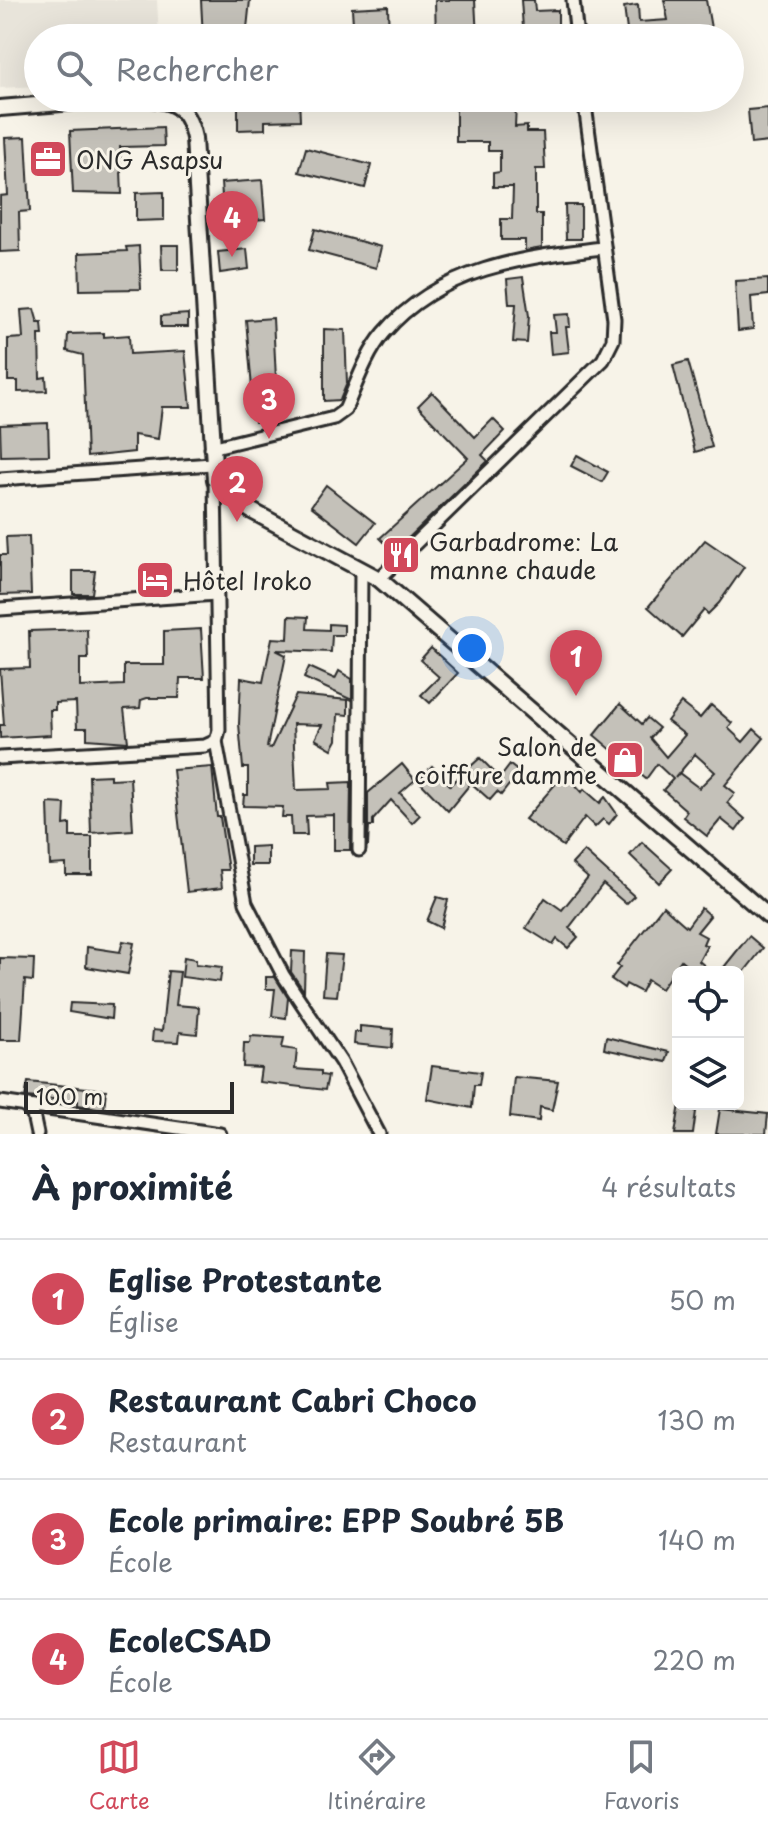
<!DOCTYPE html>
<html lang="fr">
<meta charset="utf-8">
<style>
:root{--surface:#fff;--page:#f2f2f3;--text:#1f2937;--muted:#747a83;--line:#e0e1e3;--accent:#d1495b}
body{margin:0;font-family:"Playpen Sans",sans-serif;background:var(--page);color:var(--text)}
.controls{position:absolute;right:24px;bottom:24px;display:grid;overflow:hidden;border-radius:12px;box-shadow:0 8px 32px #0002}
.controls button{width:72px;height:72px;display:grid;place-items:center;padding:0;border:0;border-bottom:2px solid var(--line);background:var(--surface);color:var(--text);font:40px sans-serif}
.scale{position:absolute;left:24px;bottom:20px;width:210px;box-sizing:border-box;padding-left:8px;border:4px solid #2b2b2b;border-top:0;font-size:22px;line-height:28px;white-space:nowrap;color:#2b2b2b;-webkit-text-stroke:6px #f7f3e8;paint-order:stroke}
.you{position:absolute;left:472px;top:648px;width:28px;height:28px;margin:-20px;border:6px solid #fff;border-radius:50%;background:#1a73e8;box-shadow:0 0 0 12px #1a73e833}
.badge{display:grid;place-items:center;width:52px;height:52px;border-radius:50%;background:var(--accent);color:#fff;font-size:26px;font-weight:700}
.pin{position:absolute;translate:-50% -66px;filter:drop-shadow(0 2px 4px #0008)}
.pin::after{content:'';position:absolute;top:42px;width:28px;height:24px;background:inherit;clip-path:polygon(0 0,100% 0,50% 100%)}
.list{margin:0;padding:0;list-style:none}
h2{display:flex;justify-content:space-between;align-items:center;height:104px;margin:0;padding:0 32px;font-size:34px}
h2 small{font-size:26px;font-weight:400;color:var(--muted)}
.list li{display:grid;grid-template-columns:52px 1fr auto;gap:24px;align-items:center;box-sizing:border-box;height:120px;padding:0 32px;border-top:2px solid var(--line)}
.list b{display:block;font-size:30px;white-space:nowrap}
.list p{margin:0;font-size:26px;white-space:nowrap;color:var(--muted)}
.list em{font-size:26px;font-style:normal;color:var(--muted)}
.icon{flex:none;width:44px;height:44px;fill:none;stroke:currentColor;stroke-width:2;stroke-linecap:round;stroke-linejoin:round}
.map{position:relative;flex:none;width:768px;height:1134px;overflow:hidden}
.search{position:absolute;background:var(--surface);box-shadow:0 8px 32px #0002;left:24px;right:24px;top:24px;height:88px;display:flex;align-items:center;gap:20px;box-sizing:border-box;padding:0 28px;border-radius:44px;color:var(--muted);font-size:30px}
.sheet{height:584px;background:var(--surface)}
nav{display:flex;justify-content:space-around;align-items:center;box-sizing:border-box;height:112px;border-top:2px solid var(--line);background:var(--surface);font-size:22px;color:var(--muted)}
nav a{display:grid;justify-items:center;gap:4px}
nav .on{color:var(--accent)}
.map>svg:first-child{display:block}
.built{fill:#e8e4da}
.building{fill:#c4c1b9;stroke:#2b2b2b;stroke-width:2;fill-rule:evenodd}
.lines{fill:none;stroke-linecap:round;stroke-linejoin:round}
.minor-casing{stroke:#2b2b2b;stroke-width:17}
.tertiary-casing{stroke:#2b2b2b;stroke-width:20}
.minor{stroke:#f7f3e8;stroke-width:11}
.tertiary{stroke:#f7f3e8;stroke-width:14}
.labels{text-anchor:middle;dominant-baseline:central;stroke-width:6;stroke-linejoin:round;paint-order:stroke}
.poi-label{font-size:24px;fill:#2b2b2b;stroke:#f7f3e8;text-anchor:start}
</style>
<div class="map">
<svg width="768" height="1134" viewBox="0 0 768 1134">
<rect width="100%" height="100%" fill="#f7f3e8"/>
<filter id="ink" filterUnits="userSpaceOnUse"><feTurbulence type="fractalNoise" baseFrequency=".0125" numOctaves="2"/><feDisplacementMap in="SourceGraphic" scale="16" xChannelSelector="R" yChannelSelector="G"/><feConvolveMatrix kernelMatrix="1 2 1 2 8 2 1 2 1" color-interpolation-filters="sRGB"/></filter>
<g filter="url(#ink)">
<path class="built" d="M0,0h157l2,38h-121v48l-38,2z"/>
<g class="building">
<path d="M201,0h49l-4,38h-43z"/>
<path d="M435,0h40l2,38h-41z"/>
<path d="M521,0h13l1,11 23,-1v26h-22v-9l-13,1z"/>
<path d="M664,0h42l5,28 -22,2v8h-61l-4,-31 14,-2 1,17 29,-2z"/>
<path d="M388,6l1,32h-29l-2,-14h-5l-1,-16z"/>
<path d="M281,98h18l1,22 -35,1v8l-27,1v-29z"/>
<path d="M477,104l39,1 -1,22 12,-1v6h16l2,37h-9v45h6v34l-17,3v-11h-24v-21h11l1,-32h-20v-14l7,-1v-21h-12v-9h-32v-36z"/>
<path d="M768,108v34l-17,2 -3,-34z"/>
<path d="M163,127l1,19 -44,1 2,47 -49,-1 -3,-62z"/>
<path d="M26,137l4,74 -11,1 1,39 -20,1v-56l8,-1 -3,-57z"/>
<path d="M306,148l65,17 -6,23 -66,-16z"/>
<path d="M262,180l3,39 -41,3 -3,-39z"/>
<path d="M164,192v28l-28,1v-28z"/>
<path d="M565,205h16v34h-15z"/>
<path d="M315,229l66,18 -5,21 -67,-18z"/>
<path d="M161,245h17v25h-16z"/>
<path d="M139,246l2,43 -61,1 -1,-37 48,-2 -1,-4z"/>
<path d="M247,249l2,20 -29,4 -2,-21z"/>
<path d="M523,277l6,39 -2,27 -14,-1 3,-38h-7l-2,-25z"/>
<path d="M768,279v16l-17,2 2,32 -15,2 -3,-50z"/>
<path d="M34,309l4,14h4l1,12h-4l1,43 6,-1 1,14 -29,1v-11h-10v-42l15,-1 -2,-28z"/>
<path d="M188,314v13h-27v-11z"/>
<path d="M569,314l1,13h-4l3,25 -18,2 -2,-22h7l-2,-17z"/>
<path d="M273,318l5,102 -23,2 -9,-102z"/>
<path d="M324,329l21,1 2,53 -7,17 -16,1z"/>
<path d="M104,333v4l25,-2 1,19 55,-3 6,56h-29l-4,32 -24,-4v17l-47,5 -4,-102 -16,-4 1,-17z"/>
<path d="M688,361l24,86 -17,5 -22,-87z"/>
<path d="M432,392l43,45 18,-18 12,12 -23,24 6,6 -94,91 -14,-14 88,-80 -50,-52z"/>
<path d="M48,423l1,32 -48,1 -1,-31z"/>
<path d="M577,455l31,17 -6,10 -31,-16z"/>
<path d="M326,485l49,38 -16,20 -48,-37z"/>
<path d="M29,536l2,58 -31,1v-40h7l-1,-18z"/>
<path d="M705,540l39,27 -25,36 -11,11 -4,-4 -22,27 -34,-30z"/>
<path d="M73,571h22l-3,23h-19z"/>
<path d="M289,616l19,1 -1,12 22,1v-6l15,1v10h-12l-1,17 -55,-2 10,5 -19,92 4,1 25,-53 52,5v15l-10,-1 -1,26 -5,9 -17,-10 7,-14 -29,-1 3,66 35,-1 -1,-6 21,-1 -1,68h-16v-35l-28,1 1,19h-15l-1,-18h-9l1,-10 -40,-1 1,-11h4v-27h-5l-4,-44 2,-46 22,4 9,-44 16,1z"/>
<path d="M87,629l1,30h-8v28l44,-2v-20h40v-34l37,-2 3,49h-24l-1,20h-32l-6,2 -1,8 -16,1 4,33 -41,-3v-11h-10l-1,-26 -21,1v7h-5l1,25 -51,3v-13h4l-4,-56 30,-1 -1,-37z"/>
<path d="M431,648l27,25 -28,30 -9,-8 18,-18 -19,-17z"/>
<path d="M309,667l26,12 4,-8 13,8v21l-48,-22z"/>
<path d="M681,703l19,15 11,-13 21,18 -4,5 15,14 11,-13 10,9 -39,47 10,8 -8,10 18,16 -9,12 -15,-12 -14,17 -24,-19 4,-6 -24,-21 10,-11 -16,-15 -11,15 -52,-44 26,-31 22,20 5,-6 12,10 -9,10 16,19 19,-22 -18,-14zM695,754l20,18 -16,16 -20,-15 -4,5z"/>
<path d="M480,758l20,20 10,-13 9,7 -18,23 -4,-3 -7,8 -19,-17 -23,28 -30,-31 14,-14 18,19z"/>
<path d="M402,764l13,16 -15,13 20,22 -8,8 -21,-23 -18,20v6h-4l-1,21v-54z"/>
<path d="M212,767l5,50h3l8,53h-8l2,18 -35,4 -14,-122z"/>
<path d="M565,773l17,19 2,-3 16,14 5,-6 12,17 -8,10 -6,-5 -8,8 -10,-10 -22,29 -38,-27z"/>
<path d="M110,775v4l20,-1 3,52 -42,3 -2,-57z"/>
<path d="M48,803l17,1 -1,21 6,-1v13h22v38h-26v-11l-16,1z"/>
<path d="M642,842l30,27 -13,14 -29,-28z"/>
<path d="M268,846v19h-18v-18z"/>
<path d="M584,851l50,45 -8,8 -23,-20 -34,44 9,9 -10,11 -11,-9 -4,6 -27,-17 19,-30 17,12 26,-32 -16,-14z"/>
<path d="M437,897l11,3 -7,28 -14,-7z"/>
<path d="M663,906l24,21 14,-19 9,8 -13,16 9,5 -3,7 4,2 -8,15 13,11h-17l-14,-12 -20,29 -14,-9 -6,12 -15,-8 -2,4 -13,-9 9,-12 -3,-2z"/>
<path d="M749,936l14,12 -19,24h-24z"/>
<path d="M123,941l11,2 -6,31 -42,-7 1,-20 33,5z"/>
<path d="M292,951l13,1 -1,39 -13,-19z"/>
<path d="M326,954l16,1 -5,41 -14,-1z"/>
<path d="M184,957l12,2v5l26,3 -2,15 -38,-5z"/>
<path d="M0,958l34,1 -1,22 -8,-1 -4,60h-21z"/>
<path d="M168,971l12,1 -4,33 23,2 -2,27 -17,-2 -1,10 -27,-1 1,-11 9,1z"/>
<path d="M266,977h9l13,21 -2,20 -14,-2 3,-27h-9z"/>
<path d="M70,1003l42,2 -1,14 -42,-7z"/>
<path d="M360,1026l33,3 -1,19 -38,-4 1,-12h5z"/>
<path d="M251,1036l33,2 -2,10 15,2 -2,19 26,2v4l7,1 -3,14 -66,-8 2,-14 -18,-1 1,-24h6z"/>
<path d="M606,1037l63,15 -3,10 -62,-13z"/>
<path d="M432,1066l49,6 -2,13h-5l-2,23 -45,-9z"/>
<path d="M514,1077l44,4 -6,29 -12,-3 -1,14 -29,-4z"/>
<path d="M28,1082l78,8 -2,19 -26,-4v-4l-53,-4z"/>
<path d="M680,1104h17l-4,30h-18z"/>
<path d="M720,1109l48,5 -2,20h-50z"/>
</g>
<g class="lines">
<defs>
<g id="minor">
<path d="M573,0l4,38"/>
<path d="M211,448l123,-30 11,-8c11,-25 21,-56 39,-77 55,-65 140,-76 219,-85"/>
<path d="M0,479l212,-15"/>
<path d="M215,480l4,250 -3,11 30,162 37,72 58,87 38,72"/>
<path d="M379,579l224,-219 10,-20 1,-21 -30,-221"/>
<path d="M0,609l216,-15"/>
<path d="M0,758l205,-12 11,-5"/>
<path d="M359,850l2,-281"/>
<path d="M0,1102l220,32"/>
<path d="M26,1107l7,8 4,19"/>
</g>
<g id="tertiary">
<path d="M141,98c32,2 46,7 53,40l21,342 35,30 129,69 389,337"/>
<path d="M0,108l123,-10"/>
</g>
</defs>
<use href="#minor" class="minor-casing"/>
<use href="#tertiary" class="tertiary-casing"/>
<use href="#minor" class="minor"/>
<use href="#tertiary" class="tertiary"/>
</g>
</g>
<defs>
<symbol id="office-square" viewBox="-11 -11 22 22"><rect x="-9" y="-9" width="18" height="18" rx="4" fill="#d1495b" stroke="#f7f3e8"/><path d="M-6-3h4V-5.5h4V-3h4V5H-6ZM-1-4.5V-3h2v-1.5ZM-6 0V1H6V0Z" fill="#fff"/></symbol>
<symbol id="restaurant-square" viewBox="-11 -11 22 22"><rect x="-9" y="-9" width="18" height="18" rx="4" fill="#d1495b" stroke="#f7f3e8"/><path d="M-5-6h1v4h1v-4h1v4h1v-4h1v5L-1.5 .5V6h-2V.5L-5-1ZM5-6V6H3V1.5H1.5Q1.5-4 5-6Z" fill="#fff"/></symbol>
<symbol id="hotel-square" viewBox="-11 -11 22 22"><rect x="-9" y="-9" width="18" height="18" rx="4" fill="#d1495b" stroke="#f7f3e8"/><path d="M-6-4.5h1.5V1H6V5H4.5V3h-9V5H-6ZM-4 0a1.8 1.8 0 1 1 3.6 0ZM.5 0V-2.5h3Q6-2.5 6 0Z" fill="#fff"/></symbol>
<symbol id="shop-square" viewBox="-11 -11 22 22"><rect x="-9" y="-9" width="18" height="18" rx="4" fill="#d1495b" stroke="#f7f3e8"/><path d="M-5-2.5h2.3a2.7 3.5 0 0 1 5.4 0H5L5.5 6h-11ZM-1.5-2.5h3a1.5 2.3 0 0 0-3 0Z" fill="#fff"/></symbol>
</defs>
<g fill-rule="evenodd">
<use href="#office-square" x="26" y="137" width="44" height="44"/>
<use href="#restaurant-square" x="379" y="533" width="44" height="44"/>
<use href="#hotel-square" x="133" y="558" width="44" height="44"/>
<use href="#shop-square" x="603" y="738" width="44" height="44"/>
</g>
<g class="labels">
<g class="poi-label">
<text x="76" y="159">ONG Asapsu</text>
<text x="429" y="541">Garbadrome: La<tspan x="429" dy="28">manne chaude</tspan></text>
<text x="183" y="580">Hôtel Iroko</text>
<text x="597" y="746" text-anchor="end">Salon de<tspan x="597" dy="28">coiffure damme</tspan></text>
</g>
</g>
</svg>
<div class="controls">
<button><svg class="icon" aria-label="locate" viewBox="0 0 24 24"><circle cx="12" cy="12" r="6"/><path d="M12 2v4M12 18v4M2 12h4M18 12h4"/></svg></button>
<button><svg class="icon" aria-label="layers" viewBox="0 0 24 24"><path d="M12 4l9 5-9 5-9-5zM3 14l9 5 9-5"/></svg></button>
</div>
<div class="scale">100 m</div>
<div class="you"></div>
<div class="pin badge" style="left:576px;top:696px">1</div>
<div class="pin badge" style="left:237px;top:522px">2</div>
<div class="pin badge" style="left:269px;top:439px">3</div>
<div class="pin badge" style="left:232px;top:257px">4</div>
<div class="search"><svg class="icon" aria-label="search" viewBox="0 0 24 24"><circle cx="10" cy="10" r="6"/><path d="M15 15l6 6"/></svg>Rechercher</div>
</div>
<section class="sheet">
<h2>À proximité<small>4 résultats</small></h2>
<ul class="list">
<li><span class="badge">1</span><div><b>Eglise Protestante</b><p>Église</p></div><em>50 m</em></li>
<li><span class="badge">2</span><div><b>Restaurant Cabri Choco</b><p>Restaurant</p></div><em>130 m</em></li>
<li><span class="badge">3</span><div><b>Ecole primaire: EPP Soubré 5B</b><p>École</p></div><em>140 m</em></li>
<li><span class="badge">4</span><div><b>EcoleCSAD</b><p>École</p></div><em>220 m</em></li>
</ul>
</section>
<nav>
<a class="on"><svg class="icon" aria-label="map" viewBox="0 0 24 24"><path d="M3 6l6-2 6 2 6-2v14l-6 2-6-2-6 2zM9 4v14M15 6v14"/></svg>Carte</a>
<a><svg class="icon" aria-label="directions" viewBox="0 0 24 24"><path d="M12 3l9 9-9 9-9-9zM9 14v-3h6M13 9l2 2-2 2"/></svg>Itinéraire</a>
<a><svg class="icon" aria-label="saved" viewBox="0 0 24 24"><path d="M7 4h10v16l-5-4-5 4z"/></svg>Favoris</a>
</nav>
